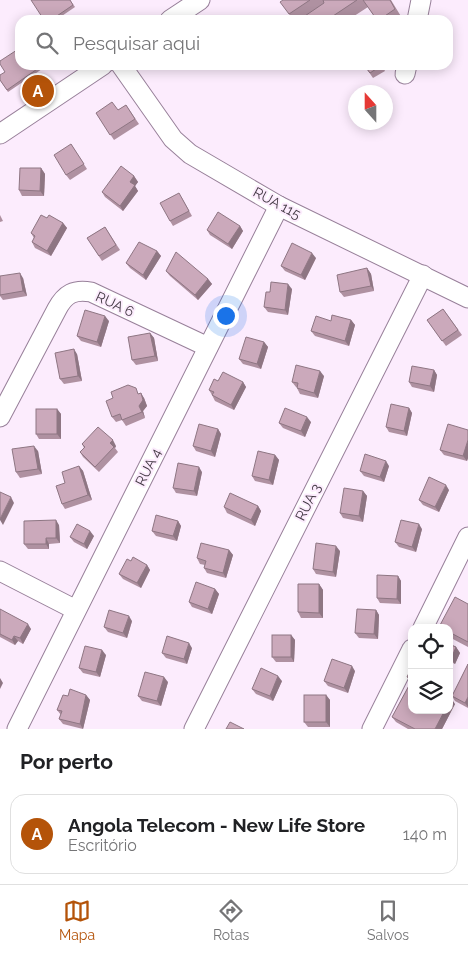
<!DOCTYPE html>
<html lang="pt">
<meta charset="utf-8">
<style>
:root{--surface:#fff;--page:#f6f6f6;--text:#202124;--muted:#757577;--line:#e0e0e0;--accent:#b45309}
body{margin:0;font-family:Raleway,sans-serif;background:var(--page);color:var(--text)}
.controls{position:absolute;right:15px;bottom:15px;display:grid;overflow:hidden;border-radius:10px;box-shadow:0 2px 12px #0003}
.controls button{width:45px;height:45px;display:grid;place-items:center;padding:0;border:0;border-bottom:1px solid var(--line);background:var(--surface);color:var(--text);font:25px sans-serif}
.compass{position:absolute;left:348px;top:85px;width:45px;height:45px;border-radius:50%;background:var(--surface);box-shadow:0 2px 12px #0003;rotate:339deg}
.you{position:absolute;left:225px;top:315px;width:18px;height:18px;margin:-12px;border:4px solid #fff;border-radius:50%;background:#1a73e8;box-shadow:0 0 0 8px #1a73e833}
.badge{display:grid;place-items:center;width:32px;height:32px;border-radius:50%;background:var(--accent);color:#fff;font-size:16px;font-weight:700}
.pin{position:absolute;translate:-50% -50%;border:2px solid #fff;box-shadow:0 1px 5px #0006}
.list{margin:0;padding:0;list-style:none}
h2{display:flex;justify-content:space-between;align-items:center;height:65px;margin:0;padding:0 20px;font-size:21px}
h2 small{font-size:16px;font-weight:400;color:var(--muted)}
.list li{display:grid;grid-template-columns:32px 1fr auto;gap:15px;align-items:center;box-sizing:border-box;height:80px;margin:0 10px 10px;padding:0 10px;border:1px solid var(--line);border-radius:15px}
.list b{display:block;font-size:19px;white-space:nowrap}
.list p{margin:0;font-size:16px;white-space:nowrap;color:var(--muted)}
.list em{font-size:16px;font-style:normal;color:var(--muted)}
.icon{flex:none;width:28px;height:28px;fill:none;stroke:currentColor;stroke-width:2;stroke-linecap:round;stroke-linejoin:round}
.map{position:relative;flex:none;width:468px;height:729px;overflow:hidden}
.search{position:absolute;background:var(--surface);box-shadow:0 2px 12px #0003;left:15px;right:15px;top:15px;height:55px;display:flex;align-items:center;gap:12px;box-sizing:border-box;padding:0 18px;border-radius:15px;color:var(--muted);font-size:19px}
.sheet{height:155px;background:var(--surface)}
nav{display:flex;justify-content:space-around;align-items:center;box-sizing:border-box;height:70px;border-top:1px solid var(--line);background:var(--surface);font-size:14px;color:var(--muted)}
nav a{display:grid;justify-items:center;gap:2px}
nav .on{color:var(--accent)}
.map>svg:first-child{display:block}
.lines{fill:none;stroke-linecap:round;stroke-linejoin:round}
.minor-casing{stroke:#98809a;stroke-width:21}
.minor{stroke:#fff;stroke-width:19}
.wall{fill:#af91a1}
.shaded-wall{fill:#8e7683}
.building{fill:#cba9bb;stroke:#8e7683}
.labels{text-anchor:middle;dominant-baseline:central;stroke-width:4;stroke-linejoin:round;paint-order:stroke}
.street-label{font-size:14px;fill:#433944;stroke:#fcecfd}
</style>
<div class="map">
<svg width="468" height="729" viewBox="0 0 468 729">
<rect width="100%" height="100%" fill="#fcecfd"/>
<g class="lines">
<defs>
<g id="minor">
<path d="M170,20l30,-20"/>
<path d="M417,20l4,-20"/>
<path d="M121,65l52,74 17,15 89,52 189,92"/>
<path d="M405,74l2,-9"/>
<path d="M0,134l103,-69"/>
<path d="M0,417l57,-108c8,-15 17,-20 34,-17l117,55"/>
<path d="M0,571l76,39"/>
<path d="M423,628l45,-91"/>
<path d="M17,729l262,-523"/>
<path d="M194,729l229,-454"/>
<path d="M372,729l40,-80"/>
</g>
</defs>
<use href="#minor" class="minor-casing"/>
<use href="#minor" class="minor"/>
</g>
<g class="wall">
<path d="M70,0l5,7 -19,13h-12z"/>
<path d="M283,0h108l11,18 -2,2h-23l-9,-13 -20,13h-55l-4,-6z"/>
<path d="M20,65h24l1,2 -37,25 -8,-12 5,-8z"/>
<path d="M364,65h18l3,6 -12,7z"/>
<path d="M126,105l13,19 -25,16 -18,-27 22,-3z"/>
<path d="M71,144l16,25 -17,11 -4,-5z"/>
<path d="M41,168l4,6 -1,22h-22l-3,-6z"/>
<path d="M134,176l4,6 -3,4 3,5 -15,20 -18,-14 -3,-5z"/>
<path d="M182,198l10,18 -19,10 -3,-5z"/>
<path d="M0,215l3,6 -3,1z"/>
<path d="M47,218l16,5 4,5 -16,28 -16,-8 -3,-6 2,-4 -3,-5z"/>
<path d="M240,226l3,5 -11,18 -22,-14 -3,-5z"/>
<path d="M105,227l15,23 -18,11 -15,-23z"/>
<path d="M157,251l4,5 -15,24 -16,-12 -4,-5z"/>
<path d="M316,258l-11,22 -20,-9 -4,-5z"/>
<path d="M367,268l4,6 3,17 -30,6 -4,-5z"/>
<path d="M166,271l42,8 4,5 -14,16 -28,-24z"/>
<path d="M0,276l23,2 4,18 -24,4 -3,-4z"/>
<path d="M292,289l-4,26 -20,-3 -4,-5 6,-15z"/>
<path d="M443,309l19,26 -16,11 -19,-26z"/>
<path d="M351,320l4,5 -6,21 -34,-10 -4,-5 20,-10z"/>
<path d="M109,321l-8,26 -20,-6 -4,-5z"/>
<path d="M150,333l4,5 4,23 -22,4 -4,-5z"/>
<path d="M264,342l4,5 -7,22 -18,-5 -4,-5z"/>
<path d="M77,354l5,27 -18,3 -4,-5z"/>
<path d="M434,370l3,5 -3,17 -22,-5 -3,-5z"/>
<path d="M324,376l-6,22 -18,-4 -3,-6v-1h-1l-4,-5z"/>
<path d="M218,381l25,1 3,5 -12,23 -19,-9 -3,-6 -3,-5z"/>
<path d="M139,394l5,4 3,8 -4,5 2,7 -19,8 -4,-6 -6,2 -4,-5z"/>
<path d="M409,408l3,5 -5,23 -18,-4 -3,-5z"/>
<path d="M57,409l4,5v25h-22l-3,-5z"/>
<path d="M311,422l-6,15 -22,-9 -4,-5z"/>
<path d="M218,429l3,5 -6,23 -19,-6 -3,-5z"/>
<path d="M468,430v28l-1,3 -23,-6 -4,-5z"/>
<path d="M82,444l34,2 -1,2 3,4 -19,20 -16,-15 -3,-5 4,-4z"/>
<path d="M38,451l4,23 -22,4 -4,-6z"/>
<path d="M275,455l4,5 -6,25 -18,-4 -3,-5z"/>
<path d="M79,466l4,5 9,29 -27,9 -3,-5 3,-21z"/>
<path d="M389,466l-5,16 -20,-6 -4,-5z"/>
<path d="M202,472l-5,24 -21,-3 -3,-5z"/>
<path d="M449,490l-10,22 -16,-7 -4,-5z"/>
<path d="M363,491l4,5 -4,26 -20,-4 -3,-5z"/>
<path d="M258,506l3,5 -6,15 -28,-13 -3,-6z"/>
<path d="M178,521l3,5 -4,15 -21,-5 -4,-5z"/>
<path d="M59,525l1,18 -11,1v5h-21l-4,-5z"/>
<path d="M422,529l-6,23 -17,-5 -4,-5z"/>
<path d="M94,536l-7,13 -13,-7 -4,-5z"/>
<path d="M229,550l4,5 -7,23 -19,-5 -3,-5 1,-3 -5,-1 -3,-6z"/>
<path d="M340,551l-4,26 -20,-3 -3,-5z"/>
<path d="M131,561l16,4 3,5 -9,18 -18,-9 -4,-5z"/>
<path d="M398,576l3,5v23l-21,-1 -3,-5z"/>
<path d="M319,584l4,6v28h-22l-3,-6z"/>
<path d="M215,589l4,5 -7,20 -20,-7 -3,-5z"/>
<path d="M468,604v43l-19,-10v-9z"/>
<path d="M0,610l31,19 -8,15 -5,-3 -3,4 -15,-8z"/>
<path d="M376,610l3,5 -1,24 -19,-1 -4,-5z"/>
<path d="M132,621l-5,17 -19,-6 -4,-5z"/>
<path d="M291,635l4,5 -1,22h-18l-4,-5z"/>
<path d="M449,644l7,3 4,6 -5,11 -6,-3z"/>
<path d="M192,648l-5,16 -21,-6 -4,-5z"/>
<path d="M106,655l-6,22 -17,-4 -4,-5z"/>
<path d="M468,664v44l-13,-7 -3,-5z"/>
<path d="M412,667v43l43,-6 -13,25h-34l-12,-7 -4,-5 19,-35 -4,-5z"/>
<path d="M355,671l-7,22 -20,-7 -4,-5z"/>
<path d="M282,681l-9,20 -17,-7 -4,-5z"/>
<path d="M168,682l-7,24 -19,-5 -4,-5z"/>
<path d="M86,695l4,5 -7,29 -20,-5 -4,-5 2,-4 -4,-5 11,-14z"/>
<path d="M326,695l4,5v27h-22l-4,-5z"/>
</g>
<g class="shaded-wall">
<path d="M41,168l4,6 -1,22 -4,-5z"/>
<path d="M134,176l4,6 -3,4 3,5 -15,20 -3,-5 10,-24z"/>
<path d="M63,223l4,5 -16,28 -4,-5z"/>
<path d="M240,226l3,5 -11,18 -4,-5z"/>
<path d="M157,251l4,5 -15,24 -3,-5z"/>
<path d="M312,253l4,5 -11,22 -4,-5z"/>
<path d="M367,268l4,6 3,17 -3,-5z"/>
<path d="M20,273l3,5 4,18 -4,-5z"/>
<path d="M208,279l4,5 -14,16 -3,-5z"/>
<path d="M288,284l4,5 -4,26 -3,-5z"/>
<path d="M105,316l4,5 -8,26 -4,-5z"/>
<path d="M351,320l4,5 -6,21 -4,-5z"/>
<path d="M150,333l4,5 4,23 -3,-5z"/>
<path d="M264,342l4,5 -7,22 -4,-5z"/>
<path d="M74,349l3,5 5,27 -4,-5z"/>
<path d="M434,370l3,5 -3,17 -4,-6z"/>
<path d="M320,371l4,5 -6,22 -4,-5z"/>
<path d="M243,382l3,5 -12,23 -3,-5z"/>
<path d="M141,393l3,5 3,8 -4,5 2,7 -6,-12z"/>
<path d="M409,408l3,5 -5,23 -3,-5z"/>
<path d="M57,409l4,5v25l-4,-5z"/>
<path d="M307,417l4,5 -6,15 -4,-6z"/>
<path d="M218,429l3,5 -6,23 -4,-6z"/>
<path d="M113,440l3,6 -1,2 -5,-5z"/>
<path d="M468,440v18l-1,3 -4,-5z"/>
<path d="M34,446l4,5 4,23 -4,-5z"/>
<path d="M275,455l4,5 -6,25 -4,-5z"/>
<path d="M386,461l3,5 -5,16 -4,-5z"/>
<path d="M79,466l4,5 9,29 -4,-5z"/>
<path d="M199,467l3,5 -5,24 -3,-5z"/>
<path d="M446,485l3,5 -10,22 -4,-5z"/>
<path d="M363,491l4,5 -4,26 -4,-6z"/>
<path d="M11,497l3,6 -11,22 -3,-5v-1z"/>
<path d="M258,506l3,5 -6,15 -4,-6z"/>
<path d="M56,520l3,5 1,18 -4,-5z"/>
<path d="M178,521l3,5 -4,15 -4,-5z"/>
<path d="M419,524l3,5 -6,23 -4,-5z"/>
<path d="M90,531l4,5 -7,13 -3,-5z"/>
<path d="M46,538l3,6v5l-3,-5z"/>
<path d="M336,546l4,5 -4,26 -3,-5z"/>
<path d="M229,550l4,5 -7,23 -3,-5z"/>
<path d="M147,565l3,5 -9,18 -4,-5z"/>
<path d="M398,576l3,5v23l-4,-5z"/>
<path d="M319,584l4,6v28l-4,-5z"/>
<path d="M215,589l4,5 -7,20 -4,-5z"/>
<path d="M376,610l3,5 -1,24 -4,-5z"/>
<path d="M129,616l3,5 -5,17 -4,-5z"/>
<path d="M28,624l3,5 -8,15 -3,-6z"/>
<path d="M291,635l4,5 -1,22 -3,-5z"/>
<path d="M14,636l4,5 -3,4 -3,-5z"/>
<path d="M189,643l3,5 -5,16 -3,-5z"/>
<path d="M456,647l4,6 -5,11 -4,-5z"/>
<path d="M102,650l4,5 -6,22 -4,-5z"/>
<path d="M352,666l3,5 -7,22 -4,-5z"/>
<path d="M278,676l4,5 -9,20 -3,-5z"/>
<path d="M164,677l4,5 -7,24 -4,-5z"/>
<path d="M0,678l3,5 -3,6z"/>
<path d="M86,695l4,5 -7,29 -3,-5z"/>
<path d="M326,695l4,5v27l-4,-5z"/>
<path d="M468,697v10l-3,-4z"/>
<path d="M451,698l4,6 -13,25h-7l10,-19h4v-8z"/>
</g>
<g class="building">
<path d="M31,0h39l3,5 -22,15h-7z"/>
<path d="M283,0h27l-21,14 -9,-12z"/>
<path d="M323,0h34l-30,20h-28l25,-17z"/>
<path d="M363,0h27l5,9 -16,11h-2z"/>
<path d="M20,48v17h23l-36,25 -7,-10v-5l5,-3 -5,-8v-3z"/>
<path d="M364,65h18l-12,8z"/>
<path d="M112,102l6,8 8,-5 9,14 -25,16 -14,-22z"/>
<path d="M71,144l13,20 -18,11 -12,-20z"/>
<path d="M121,166l13,10 -4,6 5,3 -15,21 -18,-14z"/>
<path d="M20,168h21l-1,23 -21,-1z"/>
<path d="M179,193l10,18 -19,10 -10,-18z"/>
<path d="M218,212l22,14 -12,18 -21,-14z"/>
<path d="M41,215l6,3 2,-3 14,8 -16,28 -15,-9 3,-6 -4,-3z"/>
<path d="M105,227l11,18 -17,11 -12,-18z"/>
<path d="M139,242l18,9 -14,24 -17,-12z"/>
<path d="M292,243l20,10 -11,22 -20,-9z"/>
<path d="M176,252l32,27 -13,16 -29,-24z"/>
<path d="M367,268l4,18 -31,6 -3,-17z"/>
<path d="M20,273l3,18 -23,4v-19z"/>
<path d="M271,282l17,2 -3,26 -21,-3 2,-15h4z"/>
<path d="M443,309l15,21 -16,11 -15,-21z"/>
<path d="M85,310l20,6 -8,26 -20,-6z"/>
<path d="M332,315l19,5 -6,21 -34,-10 5,-15 15,5z"/>
<path d="M150,333l5,23 -23,4 -4,-23z"/>
<path d="M246,337l18,5 -7,22 -18,-5z"/>
<path d="M74,349l4,27 -18,3 -5,-26z"/>
<path d="M296,365l24,6 -6,22 -17,-5 1,-5 -6,-1z"/>
<path d="M412,366l22,4 -4,16 -21,-4z"/>
<path d="M223,372l20,10 -12,23 -19,-10 2,-3 -5,-2 5,-11 4,2z"/>
<path d="M128,385l8,3 2,6 3,-1 2,7 -4,6 3,6 -20,8 -2,-6 -8,3 -6,-16 7,-3 -2,-6z"/>
<path d="M391,404l18,4 -5,23 -18,-4z"/>
<path d="M285,408l22,9 -6,14 -22,-8z"/>
<rect x="36" y="409" width="21" height="25"/>
<path d="M199,424l19,5 -7,22 -18,-5z"/>
<path d="M448,424l20,6v10l-5,16 -23,-6z"/>
<path d="M98,427l15,13 -3,3 4,4 -19,20 -15,-15 5,-5 -3,-3z"/>
<path d="M34,446l4,23 -22,3 -4,-23z"/>
<path d="M258,451l17,4 -6,25 -17,-4z"/>
<path d="M365,454l21,7 -6,16 -20,-6z"/>
<path d="M178,463l21,4 -5,24 -21,-3z"/>
<path d="M79,466l9,29 -26,9 -6,-18 9,-3 -3,-11z"/>
<path d="M429,477l17,8 -11,22 -16,-7z"/>
<path d="M344,488l19,3 -4,25 -19,-3z"/>
<path d="M0,492l11,5 -11,22z"/>
<path d="M230,493l28,13 -7,14 -27,-13z"/>
<path d="M156,515l22,6 -5,15 -21,-5z"/>
<path d="M56,520v18h-10v6h-22v-23z"/>
<path d="M401,520l18,4 -7,23 -17,-5z"/>
<path d="M77,524l13,7 -6,13 -14,-7z"/>
<path d="M201,543l28,7 -6,23 -19,-5 2,-7 -9,-3z"/>
<path d="M316,543l20,3 -3,26 -20,-3z"/>
<path d="M133,557l14,8 -10,18 -18,-9 8,-15 4,2z"/>
<path d="M377,575l21,1 -1,23 -20,-1z"/>
<path d="M196,582l19,7 -7,20 -19,-7z"/>
<path d="M298,584h21v29l-21,-1z"/>
<path d="M455,597l13,7v38l-19,-10v-4l-10,-1z"/>
<path d="M0,609l28,15 -8,14 -6,-2 -2,4 -12,-6z"/>
<path d="M357,609l19,1 -2,24 -19,-1z"/>
<path d="M109,610l20,6 -6,17 -19,-6z"/>
<rect x="272" y="635" width="19" height="22"/>
<path d="M167,636l22,7 -5,16 -22,-6z"/>
<path d="M449,644l7,3 -5,12 -2,-1z"/>
<path d="M85,646l17,4 -6,22 -17,-4z"/>
<path d="M332,659l20,7 -8,22 -20,-7z"/>
<path d="M468,664v33l-3,6 -13,-7z"/>
<path d="M412,667v12l-5,-2z"/>
<path d="M261,668l17,8 -8,20 -18,-7z"/>
<path d="M145,672l19,5 -7,24 -19,-5z"/>
<path d="M412,680v30h33l-10,19h-20l-23,-12z"/>
<path d="M70,689l16,6 -6,29 -21,-5 3,-8 -5,-1 6,-15 5,1z"/>
<rect x="304" y="695" width="22" height="27"/>
<path d="M230,722l14,7h-18z"/>
</g>
<g class="labels">
<g class="street-label">
<text transform="translate(277 203) rotate(28)">RUA 115</text>
<text transform="translate(115 304) rotate(25)">RUA 6</text>
<text transform="translate(148 467) rotate(-63)">RUA 4</text>
<text transform="translate(308 502) rotate(-63)">RUA 3</text>
</g>
</g>
</svg>
<div class="controls">
<button><svg class="icon" aria-label="locate" viewBox="0 0 24 24"><circle cx="12" cy="12" r="6"/><path d="M12 2v4M12 18v4M2 12h4M18 12h4"/></svg></button>
<button><svg class="icon" aria-label="layers" viewBox="0 0 24 24"><path d="M12 4l9 5-9 5-9-5zM3 14l9 5 9-5"/></svg></button>
</div>
<svg class="compass" viewBox="-18 -18 36 36"><path d="M0-13l5 13h-10z" fill="#e53935"/><path d="M0 13l5-13h-10z" fill="#757577"/></svg>
<div class="you"></div>
<div class="pin badge" style="left:38px;top:91px">A</div>
<div class="search"><svg class="icon" aria-label="search" viewBox="0 0 24 24"><circle cx="10" cy="10" r="6"/><path d="M15 15l6 6"/></svg>Pesquisar aqui</div>
</div>
<section class="sheet">
<h2>Por perto<small></small></h2>
<ul class="list">
<li><span class="badge">A</span><div><b>Angola Telecom - New Life Store</b><p>Escritório</p></div><em>140 m</em></li>
</ul>
</section>
<nav>
<a class="on"><svg class="icon" aria-label="map" viewBox="0 0 24 24"><path d="M3 6l6-2 6 2 6-2v14l-6 2-6-2-6 2zM9 4v14M15 6v14"/></svg>Mapa</a>
<a><svg class="icon" aria-label="directions" viewBox="0 0 24 24"><path d="M12 3l9 9-9 9-9-9zM9 14v-3h6M13 9l2 2-2 2"/></svg>Rotas</a>
<a><svg class="icon" aria-label="saved" viewBox="0 0 24 24"><path d="M7 4h10v16l-5-4-5 4z"/></svg>Salvos</a>
</nav>
